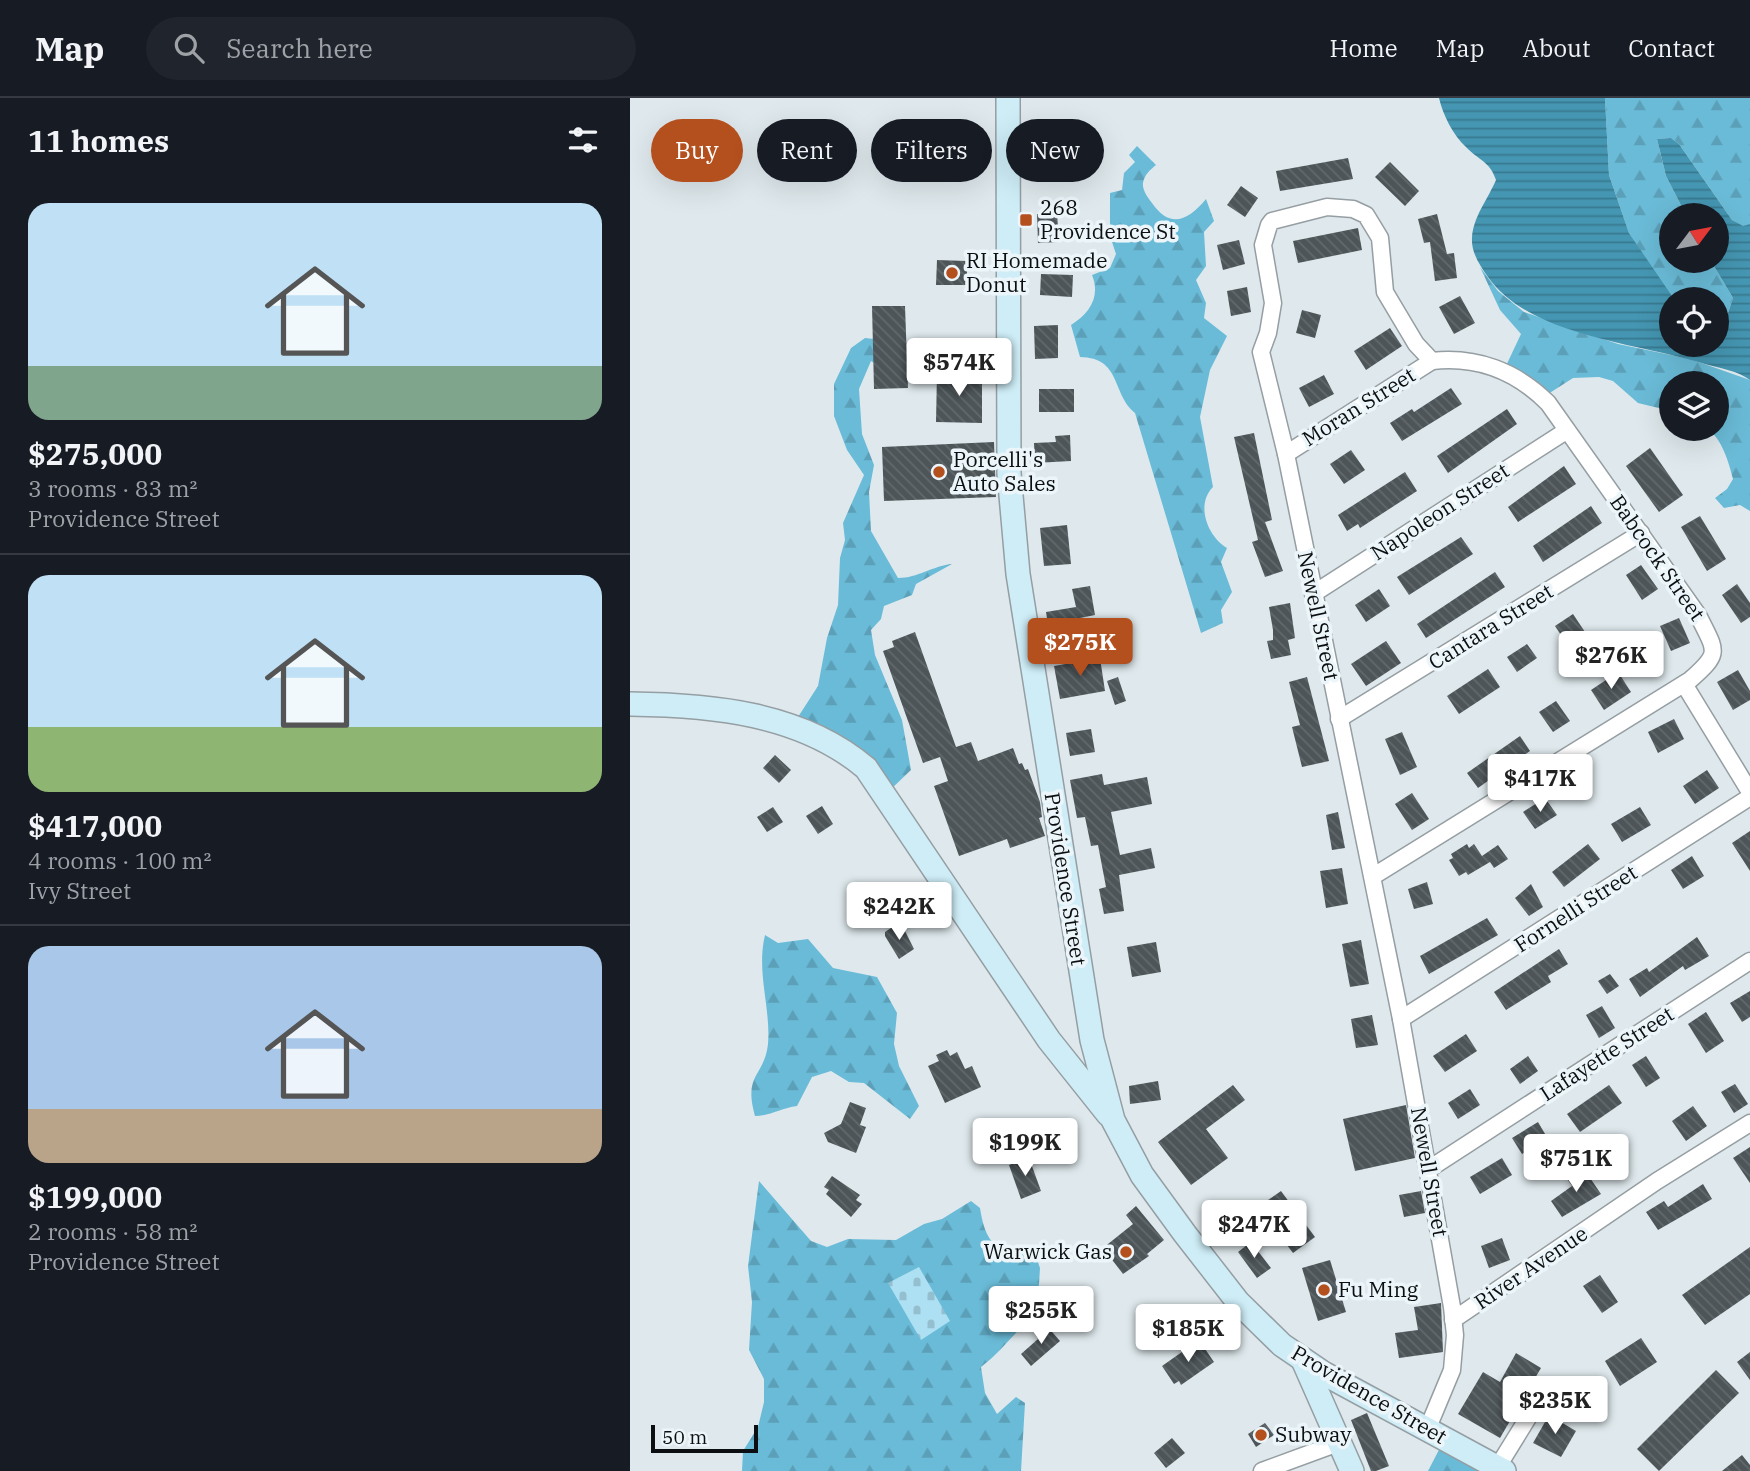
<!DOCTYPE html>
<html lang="en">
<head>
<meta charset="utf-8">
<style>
	body { margin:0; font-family:"IBM Plex Serif",serif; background:#20242c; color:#f1f3f6; height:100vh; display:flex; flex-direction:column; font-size:26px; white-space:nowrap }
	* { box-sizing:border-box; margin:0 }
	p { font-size:23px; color:#9ea1a6 }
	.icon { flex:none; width:38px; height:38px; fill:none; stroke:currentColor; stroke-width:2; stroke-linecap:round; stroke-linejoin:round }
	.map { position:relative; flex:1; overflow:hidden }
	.panel { display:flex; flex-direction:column; background:#171b24; width:630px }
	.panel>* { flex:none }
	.banner { position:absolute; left:21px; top:21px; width:665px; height:63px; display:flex; gap:14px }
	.needle { width:46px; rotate:58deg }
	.fabs { position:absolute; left:1029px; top:105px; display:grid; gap:14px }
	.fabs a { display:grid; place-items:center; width:70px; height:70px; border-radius:50%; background:#171b24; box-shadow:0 7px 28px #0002; font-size:35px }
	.scale { position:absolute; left:21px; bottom:18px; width:107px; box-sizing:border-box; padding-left:7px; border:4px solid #0c0f11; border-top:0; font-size:19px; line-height:24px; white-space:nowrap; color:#0c0f11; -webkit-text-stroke:5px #ecf6fa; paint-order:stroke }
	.price { position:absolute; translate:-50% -60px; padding:0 16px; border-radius:7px; background:#fff; color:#222; font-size:23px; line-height:46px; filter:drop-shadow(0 2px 4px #0008) }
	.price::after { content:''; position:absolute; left:50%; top:42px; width:21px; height:16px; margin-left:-10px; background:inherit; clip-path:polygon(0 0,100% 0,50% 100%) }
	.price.on { background:#b44f1e; color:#fff }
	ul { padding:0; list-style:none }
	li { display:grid; align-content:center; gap:14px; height:371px; padding:0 28px }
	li+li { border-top:2px solid #363941 }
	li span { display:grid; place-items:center; height:217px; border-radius:21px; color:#555 }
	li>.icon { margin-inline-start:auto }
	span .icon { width:126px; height:126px; fill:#fffc; stroke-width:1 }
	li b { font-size:30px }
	h2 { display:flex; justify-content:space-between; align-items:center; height:84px; padding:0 28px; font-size:30px }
	.pill { padding:0 24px; border-radius:32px; background:#171b24; box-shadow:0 7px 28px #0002; font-size:24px; line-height:63px }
	.pill.on { background:#b44f1e; color:#fff }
	header { display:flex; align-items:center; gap:42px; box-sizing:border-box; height:98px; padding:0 35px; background:#171b24; border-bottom:2px solid #363941 }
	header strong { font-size:33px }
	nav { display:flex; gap:38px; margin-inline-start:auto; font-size:24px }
	.search { width:490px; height:63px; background:#20242c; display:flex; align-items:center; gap:18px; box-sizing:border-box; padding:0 24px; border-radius:38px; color:#9ea1a6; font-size:26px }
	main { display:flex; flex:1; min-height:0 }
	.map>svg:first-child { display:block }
</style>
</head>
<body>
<header>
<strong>Map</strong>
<div class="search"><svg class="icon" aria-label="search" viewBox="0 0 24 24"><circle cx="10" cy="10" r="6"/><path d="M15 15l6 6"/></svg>Search here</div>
<nav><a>Home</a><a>Map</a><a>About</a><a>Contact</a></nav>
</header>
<main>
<section class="panel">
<h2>11 homes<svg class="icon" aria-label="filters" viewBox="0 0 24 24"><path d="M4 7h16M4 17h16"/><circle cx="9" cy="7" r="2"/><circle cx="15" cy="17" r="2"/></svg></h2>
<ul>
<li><span style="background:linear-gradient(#bfe0f5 75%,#7fa58c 0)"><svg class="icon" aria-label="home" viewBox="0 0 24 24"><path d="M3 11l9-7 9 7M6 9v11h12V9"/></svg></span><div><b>$275,000</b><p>3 rooms · 83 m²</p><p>Providence Street</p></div></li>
<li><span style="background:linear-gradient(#bfe0f5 70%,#8fb573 0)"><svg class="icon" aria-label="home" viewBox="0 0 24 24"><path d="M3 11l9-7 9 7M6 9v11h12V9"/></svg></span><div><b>$417,000</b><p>4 rooms · 100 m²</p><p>Ivy Street</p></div></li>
<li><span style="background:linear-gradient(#a9c7e8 75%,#b9a48a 0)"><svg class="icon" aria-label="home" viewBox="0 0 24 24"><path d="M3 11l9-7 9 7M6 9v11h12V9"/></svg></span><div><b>$199,000</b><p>2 rooms · 58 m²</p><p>Providence Street</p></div></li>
</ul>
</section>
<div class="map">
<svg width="1120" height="1373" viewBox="0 0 1120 1373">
	<defs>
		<pattern id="forest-firs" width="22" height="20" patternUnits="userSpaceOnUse" patternTransform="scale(1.75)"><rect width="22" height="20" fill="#6abbd7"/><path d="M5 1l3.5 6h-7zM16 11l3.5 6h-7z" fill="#5ba0b8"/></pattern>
		<pattern id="cemetery-stones" width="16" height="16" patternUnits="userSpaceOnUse" patternTransform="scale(1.75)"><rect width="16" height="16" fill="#aee0f3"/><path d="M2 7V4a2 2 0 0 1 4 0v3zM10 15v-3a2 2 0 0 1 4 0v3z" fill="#94bfcf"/></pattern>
		<pattern id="water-rules" width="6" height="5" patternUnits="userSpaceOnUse" patternTransform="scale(1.75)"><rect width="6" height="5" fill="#4596b2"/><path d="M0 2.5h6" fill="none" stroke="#38798f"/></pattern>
		<pattern id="building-back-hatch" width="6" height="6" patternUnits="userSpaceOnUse" patternTransform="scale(1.75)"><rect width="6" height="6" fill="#4d5559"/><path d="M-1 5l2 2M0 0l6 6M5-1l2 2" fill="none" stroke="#62696c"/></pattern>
	</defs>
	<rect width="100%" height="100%" fill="#dfe9ed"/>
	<g fill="url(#forest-firs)">
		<polygon points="975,0 1120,0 1120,126 1113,129 1102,122 1049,46 1041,40 1027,41 1036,78 1056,117 1041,117 1041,163 1081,163 1103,200 1098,215 1087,223 1087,201 1044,201 1040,198 999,135 979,77"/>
		<path d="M507 48 526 67C521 71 514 77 513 85 512 92 518 100 522 105 540 131 558 123 576 101L584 123 574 134 576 168 566 182 576 205 574 220 597 238 580 272 570 319 583 389C565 407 578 439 597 450L591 464 602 494 591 512 593 525 571 535 505 315C481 295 492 260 450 259L441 227C459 216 471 199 462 177L480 170 486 156 480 138V95L492 92 494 75 505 64 499 57Z"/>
		<path d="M850 169 868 193 894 214 988 246 1060 261 1120 282V413L1110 407 1094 410 1085 400 1097 391 1103 381C1099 365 1092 340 1077 331H1087V285H1041V313L1008 305 983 283 969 279 943 280 915 298 874 272 891 236 870 212Z"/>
		<path d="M235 240 244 241 251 270 241 263 229 291 232 336 244 367 239 394 241 433 268 480C288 480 302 468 322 466L286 486 282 497 254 508 251 521 241 532 245 557 272 622 281 672 258 694 168 619 188 588 197 540 208 507 210 460 215 442 213 425 234 377 217 352 204 318V286L221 250Z"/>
		<path d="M135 837 148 845 178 841 203 870 247 879 267 915 264 946 269 968 289 1008 280 1021 234 985 219 984 201 973 182 979 167 1008C151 1010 140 1018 125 1018 113 975 134 980 138 946 141 910 126 874 135 837Z"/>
		<path d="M129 1083 181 1143 197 1149 218 1141 266 1142 294 1126 312 1121 341 1103 350 1110C355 1143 367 1162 402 1147L410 1170 408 1202 411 1213C387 1229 374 1252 351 1269L355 1295 367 1316 386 1299 395 1305 391 1373H112L113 1353 128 1329 134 1304V1281L119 1252 122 1204 118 1168Z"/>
		<polygon points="813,1344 870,1373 798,1373"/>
	</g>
	<polygon fill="url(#cemetery-stones)" points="289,1169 320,1223 291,1242 258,1185"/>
	<path fill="url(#water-rules)" d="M809 0H975L979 77 999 135 1044 201H1041V247H1087V223L1098 215 1103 200 1081 163H1087V117H1056L1036 78 1027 41 1041 40 1049 46 1102 122 1113 128 1120 126V282C1108 273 1090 270 1075 266 1009 245 900 239 858 179 850 168 841 154 842 140 843 119 858 101 866 82 860 63 848 62 836 49 823 37 813 17 809 0Z"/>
	<g fill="url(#building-back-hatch)">
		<polygon points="718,60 723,81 650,93 646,73"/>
		<polygon points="760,64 789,93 775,108 745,79"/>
		<polygon points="611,88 628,100 615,119 597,107"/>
		<polygon points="427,115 429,144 408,145 407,116"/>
		<polygon points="807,116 817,156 824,155 827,180 805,183 800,144 794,145 788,121"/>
		<polygon points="728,130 732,152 668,165 663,143"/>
		<polygon points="609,142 615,166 593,172 587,147"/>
		<polygon points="307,162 337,163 337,187 306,187"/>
		<polygon points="411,176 443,177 442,199 410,197"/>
		<polygon points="617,189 621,214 601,218 597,193"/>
		<polygon points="830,198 845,225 824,236 809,209"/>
		<polygon points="242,208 275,208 278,290 244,291"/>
		<polygon points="672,212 691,217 685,240 666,235"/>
		<polygon points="428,227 428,260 405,261 404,228"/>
		<polygon points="760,230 772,248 736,272 724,253"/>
		<polygon points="307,275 352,275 352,325 306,324"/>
		<polygon points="694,277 704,296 679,309 669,290"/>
		<polygon points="821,290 832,306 772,343 760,325 782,311 784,314"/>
		<rect x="409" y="291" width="35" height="23"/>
		<polygon points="877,311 887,326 818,375 807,358"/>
		<polygon points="624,335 642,422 635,424 653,473 635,479 622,444 628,442 604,339"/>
		<polygon points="440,337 441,363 405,365 404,345 426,344 425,338"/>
		<polygon points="364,344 366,399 254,403 252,349"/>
		<polygon points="1020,350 1053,397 1029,414 996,368"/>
		<polygon points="721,352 735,372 714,386 700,366"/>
		<polygon points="934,368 946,386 888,424 878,409"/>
		<polygon points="775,374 787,393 730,430 728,426 717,433 708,417"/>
		<polygon points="961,408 972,425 913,464 903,448"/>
		<polygon points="1070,418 1096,461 1077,473 1051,429"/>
		<polygon points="437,427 441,466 414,468 410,430"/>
		<polygon points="831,439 843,456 779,497 767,479"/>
		<polygon points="1011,467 1028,491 1012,502 996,477"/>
		<polygon points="865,474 875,489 796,540 787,526"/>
		<polygon points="1107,486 1120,505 1120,519 1111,525 1092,497"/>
		<polygon points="460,488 465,517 440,522 442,536 420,539 416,514 446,509 442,491"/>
		<polygon points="749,491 760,508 736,524 725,507"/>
		<polygon points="660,505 665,540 658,542 661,557 641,561 637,543 643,542 643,532 639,509"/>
		<polygon points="943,516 955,534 937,546 925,528"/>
		<polygon points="1049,520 1060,545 1041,553 1030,528"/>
		<polygon points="285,534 326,649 341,644 348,663 383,650 389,666 392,665 395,672 398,671 410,704 412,719 409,720 415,738 380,750 377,741 329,758 304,688 318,683 310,659 293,665 253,553 264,549 262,543"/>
		<polygon points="756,543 771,565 736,588 721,566"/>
		<polygon points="897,546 907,560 887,574 877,559"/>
		<polygon points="470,560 475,593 430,601 424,568"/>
		<polygon points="858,571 870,589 829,616 817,598"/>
		<polygon points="1108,572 1120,593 1120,602 1103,612 1087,584"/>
		<polygon points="988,574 1001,594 974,612 961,592"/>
		<polygon points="488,579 496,603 485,607 477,583"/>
		<polygon points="677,579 699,663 672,669 662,629 670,627 659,584"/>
		<polygon points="926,603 940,623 923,634 909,614"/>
		<polygon points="1044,621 1054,641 1028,655 1018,634"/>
		<polygon points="461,631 465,654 440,658 436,635"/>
		<polygon points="772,634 787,669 770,677 755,641"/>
		<polygon points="890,638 900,653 848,690 837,675"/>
		<polygon points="145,657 161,672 149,685 133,670"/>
		<polygon points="1077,672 1089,690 1065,706 1053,688"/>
		<polygon points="472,676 474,687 517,679 522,706 481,714 490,757 521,750 525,770 489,777 494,813 474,816 469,791 476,789 468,747 461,748 455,719 447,720 440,682"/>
		<polygon points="782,695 799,721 782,732 765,706"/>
		<polygon points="915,700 927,717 905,731 893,714"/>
		<polygon points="192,708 203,726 188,736 176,718"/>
		<polygon points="143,709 153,724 137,734 127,719"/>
		<polygon points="1010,709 1021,727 992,744 981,726"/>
		<polygon points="708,714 715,750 702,752 696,717"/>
		<polygon points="1120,733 1120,773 1102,745"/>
		<polygon points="837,746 839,750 844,746 852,758 868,747 878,761 864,770 860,764 838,777 836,774 829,778 819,762 823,760 821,756"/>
		<polygon points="958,746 970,761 934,789 922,774"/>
		<polygon points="1062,758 1074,778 1053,791 1041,772"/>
		<polygon points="712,770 718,806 696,810 690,773"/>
		<polygon points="797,784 803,806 784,811 778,791"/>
		<polygon points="901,786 913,809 899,818 885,800"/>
		<polygon points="857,820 868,837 799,876 790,858"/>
		<polygon points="264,828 267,833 275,833 284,851 269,861 255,838 255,834"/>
		<polygon points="1067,839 1079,858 1055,872 1053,868 1010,899 999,881 1017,870 1019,874"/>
		<polygon points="731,842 739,886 720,889 712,846"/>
		<polygon points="526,844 531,874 502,879 497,849"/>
		<polygon points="929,851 938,866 918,878 921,884 876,912 864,894"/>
		<polygon points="980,876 989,888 977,896 968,883"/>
		<polygon points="1120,893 1120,919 1112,924 1100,905"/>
		<polygon points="972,908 985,930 969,940 956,917"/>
		<polygon points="1076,914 1094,943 1076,955 1058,926"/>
		<polygon points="742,917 748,947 726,950 721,921"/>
		<polygon points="836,936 847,953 815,974 803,958"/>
		<polygon points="317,952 320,958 327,954 335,971 342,968 351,989 315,1005 298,968 309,963 306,957"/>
		<polygon points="898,958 908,973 890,986 880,971"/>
		<polygon points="1016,958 1030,980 1016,989 1002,967"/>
		<polygon points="528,983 531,1002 500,1006 499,988"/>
		<polygon points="1105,986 1118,1006 1104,1015 1091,994"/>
		<polygon points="603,987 615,1002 576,1031 598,1060 561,1087 528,1044"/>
		<polygon points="979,987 992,1005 950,1034 937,1016"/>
		<polygon points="840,991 850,1007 828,1021 818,1005"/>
		<polygon points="220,1004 236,1010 230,1027 236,1029 226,1055 198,1044 194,1035 211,1026"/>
		<polygon points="776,1007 785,1060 725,1073 713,1021"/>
		<polygon points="1063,1008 1077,1028 1056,1043 1042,1023"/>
		<polygon points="908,1024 918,1041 892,1056 882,1040"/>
		<polygon points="1120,1049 1120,1085 1103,1060"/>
		<polygon points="399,1060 411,1093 391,1101 379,1067"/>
		<polygon points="872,1060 882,1077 850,1096 840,1079"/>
		<polygon points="954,1071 971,1096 932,1119 921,1103 942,1088 938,1082"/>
		<polygon points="202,1078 230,1097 226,1102 232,1106 221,1119 196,1096 199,1092 194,1089"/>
		<polygon points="1073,1086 1082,1101 1028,1132 1016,1114 1034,1103 1038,1109"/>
		<polygon points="651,1093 685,1139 663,1155 628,1109"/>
		<polygon points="791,1093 795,1115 774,1119 769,1097"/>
		<polygon points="506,1108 534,1142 517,1156 519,1158 493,1176 473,1150 503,1126 496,1117"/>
		<polygon points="872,1140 880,1162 859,1170 851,1148"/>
		<polygon points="621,1144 641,1170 627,1180 608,1154"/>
		<polygon points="1120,1149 1120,1196 1075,1227 1052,1197"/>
		<polygon points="700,1162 716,1214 688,1223 672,1170"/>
		<polygon points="970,1177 988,1204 972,1215 953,1188"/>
		<polygon points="811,1205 813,1254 769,1260 765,1235 788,1232 784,1209"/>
		<polygon points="416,1227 430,1243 401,1268 391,1256 408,1241 405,1236"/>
		<polygon points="1011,1240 1027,1264 990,1288 975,1263"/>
		<polygon points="569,1242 584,1264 551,1287 549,1283 544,1286 532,1268"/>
		<polygon points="1120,1254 1120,1282 1107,1264"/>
		<polygon points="886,1255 911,1270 870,1340 828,1316 853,1274 870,1284"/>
		<polygon points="1086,1272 1109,1295 1029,1373 1007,1351"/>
		<polygon points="737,1315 759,1368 746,1373 741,1373 721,1322"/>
		<polygon points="919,1317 946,1333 931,1359 903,1345"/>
		<polygon points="635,1325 644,1337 626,1349 618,1336"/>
		<polygon points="542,1340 555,1355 536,1370 524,1355"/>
		<polygon points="1112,1357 1120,1367 1120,1373 1092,1373"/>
	</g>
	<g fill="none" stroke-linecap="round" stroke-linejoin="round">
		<defs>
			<g id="street">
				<polyline points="656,356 802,263"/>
				<polyline points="683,496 936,333"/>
				<polyline points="1054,586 1120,694"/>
				<polyline points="709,621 1011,435"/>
				<path d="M742 779 1060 582C1092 554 1086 554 1068 517L918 305C886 273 846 258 802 263L786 246 755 194 750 140 736 117 723 111 697 109 642 123 639 127 633 147 643 205 638 235 631 254 656 356 771 921 822 1209 825 1237 822 1272 797 1332"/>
				<polyline points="771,921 1120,699"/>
				<polyline points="799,1071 1120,863"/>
				<polyline points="823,1222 1027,1083 1120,1025"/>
				<polyline points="867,1370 909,1302"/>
				<polyline points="632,1373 711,1344"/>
			</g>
			<g id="secondary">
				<polyline points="378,0 379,375 388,476 462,942 483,1022 512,1077 555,1136 608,1204 652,1247 693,1275 874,1373"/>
				<path d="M0 606C82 607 171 615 236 670L419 942 478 1016"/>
				<polyline points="673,1262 722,1373"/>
			</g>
		</defs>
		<use href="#street" stroke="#959ea2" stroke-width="19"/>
		<use href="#secondary" stroke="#959ea2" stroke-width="26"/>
		<use href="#street" stroke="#fff" stroke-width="16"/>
		<use href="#secondary" stroke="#ceedf7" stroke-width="23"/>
	</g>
	<g fill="#b44f1e" stroke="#ecf6fa" stroke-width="2.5">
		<rect x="389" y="115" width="14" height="14" rx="3.5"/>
		<circle cx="322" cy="175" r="7"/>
		<circle cx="309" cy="374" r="7"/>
		<circle cx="496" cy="1154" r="7"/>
		<circle cx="694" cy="1192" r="7"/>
		<circle cx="631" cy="1337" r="7"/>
	</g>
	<g text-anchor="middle" stroke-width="7" stroke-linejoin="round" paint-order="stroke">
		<g font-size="21" fill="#0c0f11" stroke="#ecf6fa" text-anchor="start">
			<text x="410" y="117">268<tspan x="410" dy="24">Providence St</tspan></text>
			<text x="336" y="170">RI Homemade<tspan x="336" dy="24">Donut</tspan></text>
			<text x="323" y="369">Porcelli's<tspan x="323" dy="24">Auto Sales</tspan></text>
			<text x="482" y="1161" text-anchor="end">Warwick Gas</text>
			<text x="708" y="1199">Fu Ming</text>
			<text x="645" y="1344">Subway</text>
		</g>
		<g font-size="21" fill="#0c0f11" stroke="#ecf6fa">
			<text transform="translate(729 309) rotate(-32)" y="7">Moran Street</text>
			<text transform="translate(810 414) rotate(-33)" y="7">Napoleon Street</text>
			<text transform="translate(1027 460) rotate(55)" y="7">Babcock Street</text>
			<text transform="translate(688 518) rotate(78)" y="7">Newell Street</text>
			<text transform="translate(861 529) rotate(-32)" y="7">Cantara Street</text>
			<text transform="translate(435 781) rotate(81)" y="7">Providence Street</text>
			<text transform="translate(946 811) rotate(-33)" y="7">Fornelli Street</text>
			<text transform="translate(977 956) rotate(-33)" y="7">Lafayette Street</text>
			<text transform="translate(799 1074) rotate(80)" y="7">Newell Street</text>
			<text transform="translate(901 1170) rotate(-34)" y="7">River Avenue</text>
			<text transform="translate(739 1297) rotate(30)" y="7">Providence Street</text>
		</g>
	</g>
</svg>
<div class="fabs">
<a><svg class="needle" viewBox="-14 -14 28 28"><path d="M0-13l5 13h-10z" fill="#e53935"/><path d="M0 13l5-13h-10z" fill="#9ea1a6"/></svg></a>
<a><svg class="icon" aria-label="locate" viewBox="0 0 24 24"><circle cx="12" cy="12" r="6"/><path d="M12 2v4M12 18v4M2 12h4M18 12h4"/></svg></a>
<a><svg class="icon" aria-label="layers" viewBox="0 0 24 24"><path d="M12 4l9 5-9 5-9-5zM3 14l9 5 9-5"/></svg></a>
</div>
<div class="scale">50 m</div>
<b class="price" style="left:329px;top:300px">$574K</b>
<b class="price on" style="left:450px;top:580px">$275K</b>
<b class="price" style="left:981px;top:593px">$276K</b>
<b class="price" style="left:910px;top:716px">$417K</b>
<b class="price" style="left:269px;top:844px">$242K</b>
<b class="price" style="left:395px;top:1080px">$199K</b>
<b class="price" style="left:946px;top:1096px">$751K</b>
<b class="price" style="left:624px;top:1162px">$247K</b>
<b class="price" style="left:411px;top:1248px">$255K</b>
<b class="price" style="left:558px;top:1266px">$185K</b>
<b class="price" style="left:925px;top:1338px">$235K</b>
<div class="banner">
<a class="pill on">Buy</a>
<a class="pill">Rent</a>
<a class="pill">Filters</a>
<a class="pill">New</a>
</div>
</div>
</main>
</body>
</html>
